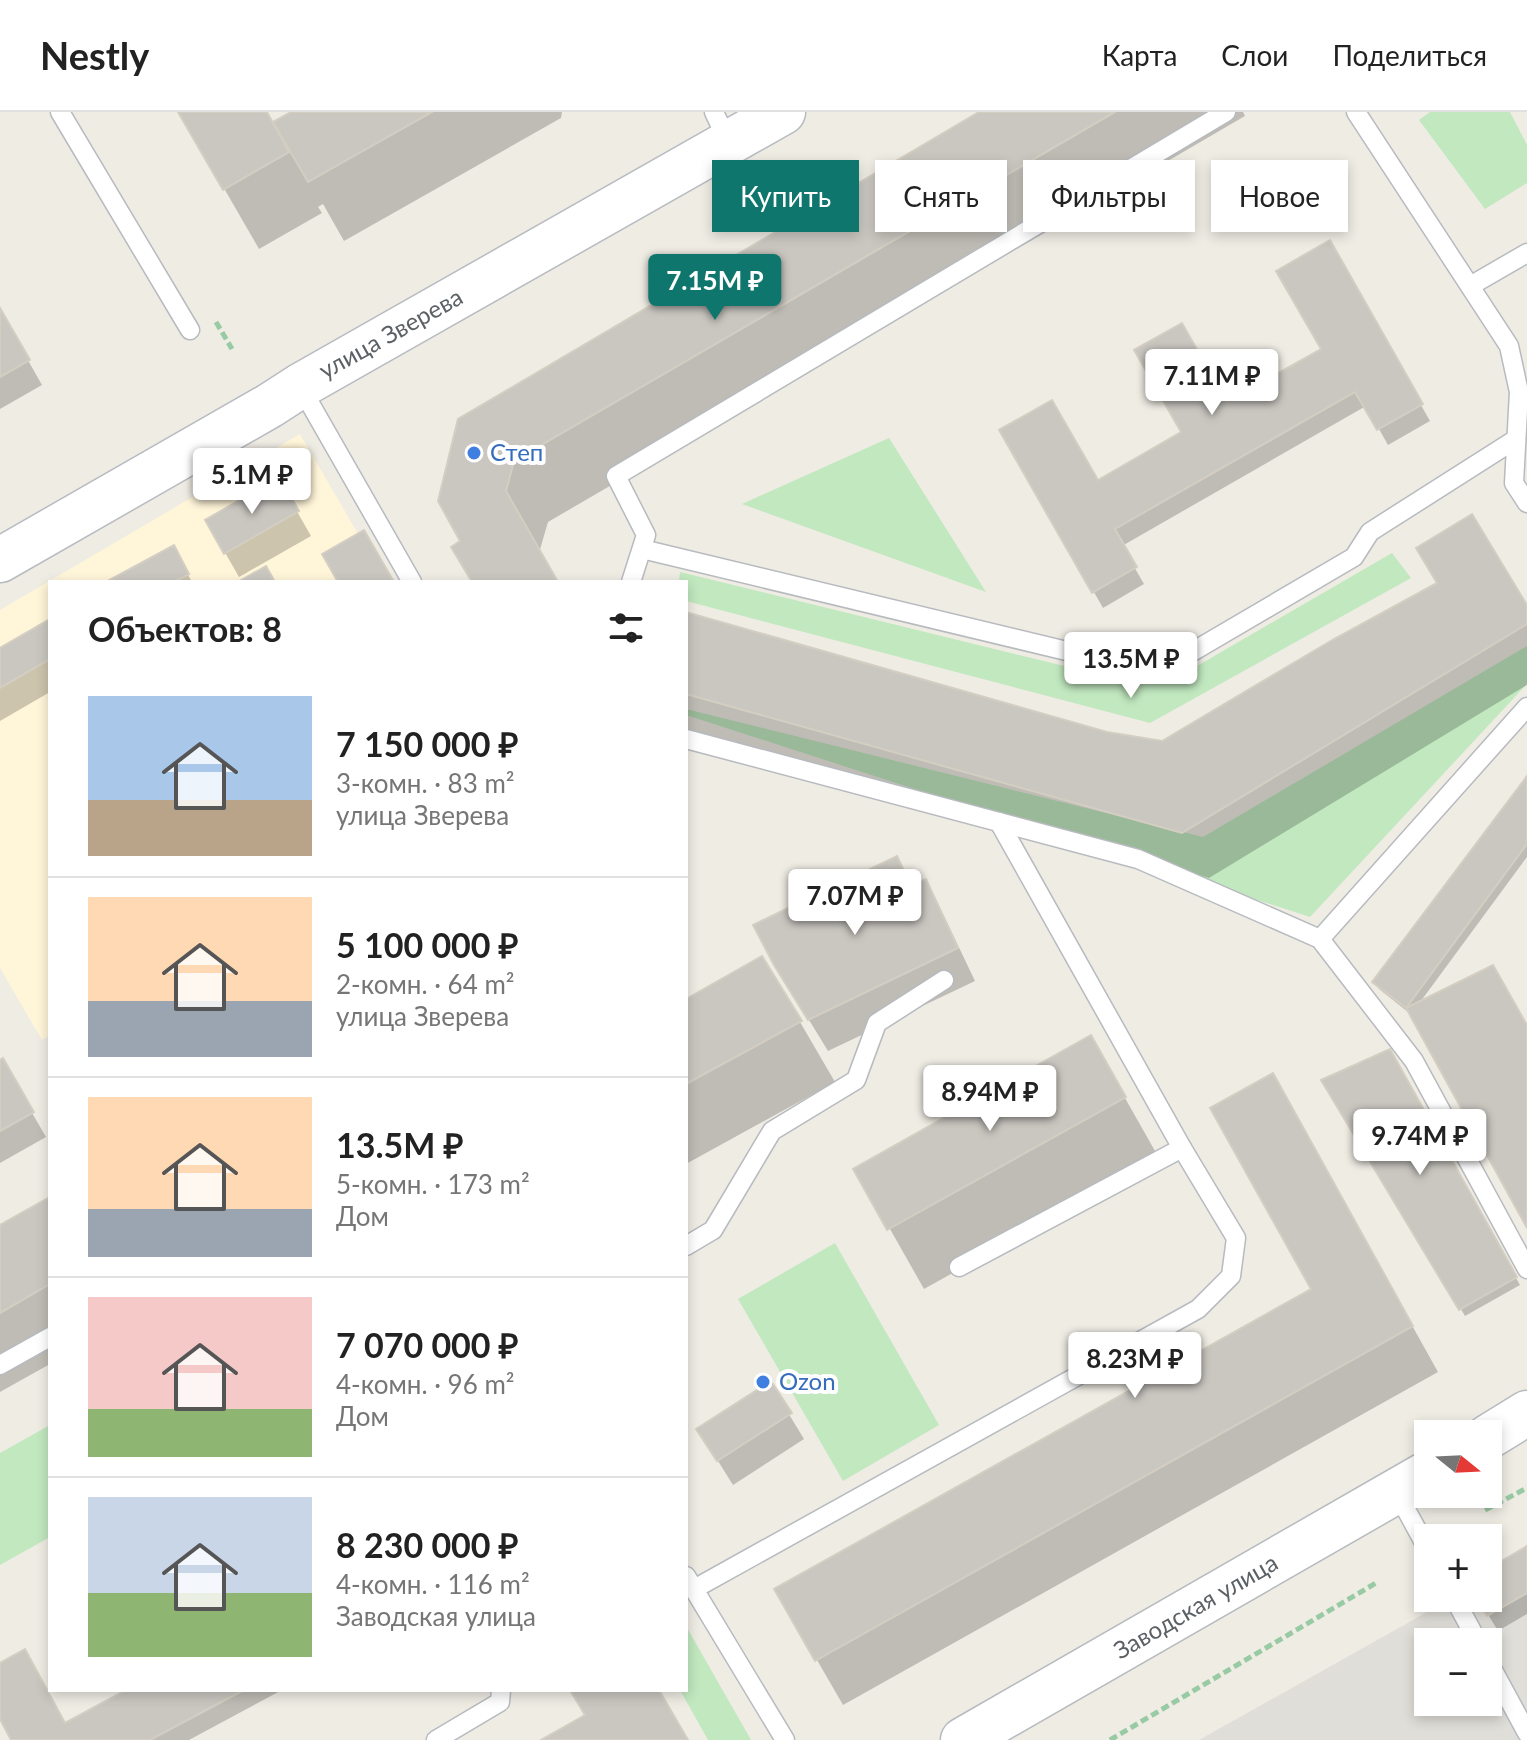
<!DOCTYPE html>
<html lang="ru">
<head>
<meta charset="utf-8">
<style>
	body { margin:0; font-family:Lato,sans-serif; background:#f6f6f6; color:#222; height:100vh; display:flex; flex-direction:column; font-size:30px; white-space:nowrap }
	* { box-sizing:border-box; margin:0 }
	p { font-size:26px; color:#767676 }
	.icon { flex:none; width:44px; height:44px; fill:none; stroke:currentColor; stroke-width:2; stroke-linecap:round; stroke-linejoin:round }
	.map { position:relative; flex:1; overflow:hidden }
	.side { position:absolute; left:48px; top:468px; width:640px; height:1112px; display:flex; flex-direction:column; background:#fff; border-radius:0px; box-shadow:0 4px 12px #0003 }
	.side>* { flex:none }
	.banner { position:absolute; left:712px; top:48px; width:694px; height:72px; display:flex; gap:16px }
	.needle { width:52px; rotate:108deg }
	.buttons { position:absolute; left:1414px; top:1308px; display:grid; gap:16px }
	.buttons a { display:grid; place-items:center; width:88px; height:88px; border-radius:0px; background:#fff; box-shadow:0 4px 12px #0003; font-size:40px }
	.price { position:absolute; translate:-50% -68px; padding:0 18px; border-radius:8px; background:#fff; color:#222; font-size:26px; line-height:52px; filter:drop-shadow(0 2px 4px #0008) }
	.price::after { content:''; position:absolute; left:50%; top:48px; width:24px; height:18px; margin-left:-12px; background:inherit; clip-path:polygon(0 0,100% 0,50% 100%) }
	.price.active { background:#0f766e; color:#fff }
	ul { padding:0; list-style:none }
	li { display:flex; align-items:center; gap:24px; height:200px; padding:0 40px }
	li+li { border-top:2px solid #e0e0e0 }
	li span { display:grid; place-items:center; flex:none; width:224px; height:160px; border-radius:0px; color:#555 }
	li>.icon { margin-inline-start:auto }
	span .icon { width:96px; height:96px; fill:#fffc; stroke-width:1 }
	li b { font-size:34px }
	h2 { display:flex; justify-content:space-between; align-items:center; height:96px; padding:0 40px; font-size:34px }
	.pill { padding:0 28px; border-radius:0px; background:#fff; box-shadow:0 4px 12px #0003; font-size:28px; line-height:72px }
	.pill.active { background:#0f766e; color:#fff }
	header { display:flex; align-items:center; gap:48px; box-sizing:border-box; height:112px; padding:0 40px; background:#fff; border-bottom:2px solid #e0e0e0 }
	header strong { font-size:38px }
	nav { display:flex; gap:44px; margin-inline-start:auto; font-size:28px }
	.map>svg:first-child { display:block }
</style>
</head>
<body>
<header>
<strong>Nestly</strong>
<nav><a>Карта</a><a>Слои</a><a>Поделиться</a></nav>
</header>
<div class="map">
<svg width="1527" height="1628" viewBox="0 0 1527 1628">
	<rect width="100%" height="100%" fill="#efece4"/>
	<polygon fill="#fff5d9" points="300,322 386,470 50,470 50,923 42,928 0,856 0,498"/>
	<path fill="#e0ded8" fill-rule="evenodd" d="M1527 1444V1628H1199L1452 1486H1488ZM1428 1530H1488V1590H1428Z"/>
	<g fill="#c1e8bf">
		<polygon points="1430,0 1510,0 1527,33 1527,71 1485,97 1419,8"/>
		<polygon points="889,326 986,480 742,392"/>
		<polygon points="1392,441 1411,466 1150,611 686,489 686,470 679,470 680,460 1138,572 1173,568"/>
		<polygon points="1527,534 1527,572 1310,805 686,603 686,597 1203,725"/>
		<polygon points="835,1131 939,1313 843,1369 738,1187"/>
		<polygon points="50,1313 50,1425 0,1453 0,1341"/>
		<polygon points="686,1514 751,1628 708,1628 680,1578 686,1578"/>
	</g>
	<g fill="#0003">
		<polygon points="180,0 265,0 272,12 294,0 562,0 561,6 344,129 323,92 318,95 322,101 259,137"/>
		<polygon points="983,0 1243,0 1245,4 548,410 539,441 556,470 473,470 463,429 441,388"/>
		<polygon points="1329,131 1430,309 1388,333 1366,294 1122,434 1144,472 1103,496 1002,319 1097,371 1323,238"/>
		<polygon points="0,199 42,273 0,297"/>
		<polygon points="279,368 311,424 239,465 207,409"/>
		<polygon points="173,436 192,470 110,470"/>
		<polygon points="1527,497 1527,573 1209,766 686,619 686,503 1107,622 1162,631"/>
		<polygon points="50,509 50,580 0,609 0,539"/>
		<polygon points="1527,667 1527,745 1418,893 1527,917 1527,1112 1413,904 1379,877 1375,870"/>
		<polygon points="896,746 913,776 925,770 943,802 975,869 828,939 795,885"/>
		<polygon points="686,890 800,910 835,970 686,1052"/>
		<polygon points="1091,926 1159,1046 924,1177 856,1057"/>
		<polygon points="1389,940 1520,1173 1465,1204 1324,969"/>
		<polygon points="2,949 46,1025 0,1051 0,950"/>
		<polygon points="1298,1009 1438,1260 843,1593 817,1548 1314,1178"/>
		<polygon points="50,1087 50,1252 0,1280 0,1115"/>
		<polygon points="770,1271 804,1327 733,1373 713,1341"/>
		<polygon points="1527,1436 1527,1502 1498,1519 1478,1486 1488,1486 1488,1460"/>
		<polygon points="0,1553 64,1613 130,1578 282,1578 189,1628 13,1628 0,1603"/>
	</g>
	<g fill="#cac7c1" stroke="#d4cec2" stroke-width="2">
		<polygon points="178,0 267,0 289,40 223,78"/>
		<polygon points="291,0 432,0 308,70 273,10"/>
		<polygon points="979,0 1115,0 514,349 506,379 558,470 472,470 451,435 460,429 438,389 458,307"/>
		<polygon points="1330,128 1423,292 1377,318 1355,280 1115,417 1137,455 1092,481 999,318 1052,288 1098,368 1181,320 1134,238 1182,211 1227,290 1321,237 1276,159"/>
		<polygon points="0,196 30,248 0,265"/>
		<polygon points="280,365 299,399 224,442 205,408"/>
		<polygon points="1472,402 1527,493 1527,512 1182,721 686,582 686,500 1107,620 1162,629 1334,527 1437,471 1416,436"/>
		<polygon points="364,418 394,470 338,470 322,442"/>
		<polygon points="174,433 189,462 174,470 106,470"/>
		<polygon points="266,454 275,470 238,470"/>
		<polygon points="50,507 50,547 0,576 0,536"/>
		<polygon points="1527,664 1527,732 1406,896 1372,870"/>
		<polygon points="897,744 911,774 926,767 958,836 808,908 774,853 753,813"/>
		<polygon points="762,844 802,909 686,972 686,887"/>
		<polygon points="1493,853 1527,913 1527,1116 1406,896"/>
		<polygon points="1091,923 1126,985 887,1118 853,1057"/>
		<polygon points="1390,937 1517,1165 1459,1198 1321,968"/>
		<polygon points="3,946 34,1000 0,1019 0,948"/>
		<polygon points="1273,961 1413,1214 815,1549 774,1477 1311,1177 1210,996"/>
		<polygon points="50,1085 50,1172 0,1201 0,1113"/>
		<polygon points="771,1269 792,1301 717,1349 696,1317"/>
		<polygon points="1527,1434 1527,1481 1487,1504 1476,1486 1488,1486 1488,1457"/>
		<polygon points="25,1537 65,1611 126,1578 244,1578 150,1628 11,1628 0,1607 0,1551"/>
		<polygon points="570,1578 659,1578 688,1628 541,1628 585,1603"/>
	</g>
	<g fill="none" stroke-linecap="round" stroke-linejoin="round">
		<defs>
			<g id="service">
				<polyline points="60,0 190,218"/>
				<polyline points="714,0 729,32"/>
				<polyline points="1356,0 1509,234 1519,280 1514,371 1527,391"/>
				<polyline points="1470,174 1527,141"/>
				<polyline points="300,274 412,470"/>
				<polyline points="642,437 1129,554 1175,550 1354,445 1370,420 1516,327"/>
				<polyline points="631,470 646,423 616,364 1226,0"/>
				<polyline points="686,627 1138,747 1320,827 1414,949 1527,1157"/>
				<polyline points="1320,827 1527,595"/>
				<polyline points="686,1134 713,1118 772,1019 856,968 877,911 944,868"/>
				<polyline points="959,1155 1182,1036 999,710"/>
				<polyline points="0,1253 50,1225"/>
				<polyline points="1396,1379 1428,1438"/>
				<polyline points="686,1464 785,1628"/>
				<polyline points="694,1477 1198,1197 1231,1164 1236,1126 1182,1036"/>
				<polyline points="1454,1486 1478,1530"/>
				<polyline points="1488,1549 1527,1621"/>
				<polyline points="436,1628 500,1590 501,1578"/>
			</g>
			<g id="tertiary">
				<polyline points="1488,1325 1527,1301"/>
				<polyline points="963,1628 1428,1361"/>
			</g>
			<polyline id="secondary" points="0,448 269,294 300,274 783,0"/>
		</defs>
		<use href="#service" stroke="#b7babf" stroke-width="21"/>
		<use href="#tertiary" stroke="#b7babf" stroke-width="47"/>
		<use href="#secondary" stroke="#b8bbc1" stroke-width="47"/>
		<g stroke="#98caa4" stroke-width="5" stroke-dasharray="8 4" stroke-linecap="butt">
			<polyline points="216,210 232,237"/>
			<polyline points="1485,1398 1527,1376"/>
			<polyline points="1110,1628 1376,1471"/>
		</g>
		<use href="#service" stroke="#fff" stroke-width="18"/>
		<use href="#tertiary" stroke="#fff" stroke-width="44"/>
		<use href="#secondary" stroke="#fff" stroke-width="44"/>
	</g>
	<g fill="#3f7fe0" stroke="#fff" stroke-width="3">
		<circle cx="474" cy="341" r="8"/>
		<circle cx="763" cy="1270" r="8"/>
	</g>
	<g text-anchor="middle" stroke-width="8" stroke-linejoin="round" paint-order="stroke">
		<g font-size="24" fill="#5c6165" stroke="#fff">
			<text transform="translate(391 222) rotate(-29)" y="8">улица Зверева</text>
			<text transform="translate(1196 1495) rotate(-30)" y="8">Заводская улица</text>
		</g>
		<g font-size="24" fill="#366cbe" stroke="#fff" text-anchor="start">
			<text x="490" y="349">Степ</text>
			<text x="779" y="1278">Ozon</text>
		</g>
	</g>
</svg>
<div class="buttons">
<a><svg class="needle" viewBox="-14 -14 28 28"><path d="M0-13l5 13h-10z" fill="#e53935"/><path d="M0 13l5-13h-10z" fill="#767676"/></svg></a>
<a>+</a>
<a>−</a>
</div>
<b class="price active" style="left:715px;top:210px">7.15M ₽</b>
<b class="price" style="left:1212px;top:305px">7.11M ₽</b>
<b class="price" style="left:252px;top:404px">5.1M ₽</b>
<b class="price" style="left:1131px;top:588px">13.5M ₽</b>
<b class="price" style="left:855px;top:825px">7.07M ₽</b>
<b class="price" style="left:990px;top:1021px">8.94M ₽</b>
<b class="price" style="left:1420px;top:1065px">9.74M ₽</b>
<b class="price" style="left:1135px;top:1288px">8.23M ₽</b>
<div class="banner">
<a class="pill active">Купить</a>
<a class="pill">Снять</a>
<a class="pill">Фильтры</a>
<a class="pill">Новое</a>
</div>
<section class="side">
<h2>Объектов: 8<svg class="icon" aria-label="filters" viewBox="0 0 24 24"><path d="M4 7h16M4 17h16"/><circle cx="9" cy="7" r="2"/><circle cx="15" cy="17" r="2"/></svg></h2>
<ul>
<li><span style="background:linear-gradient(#a9c7e8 65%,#b9a48a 0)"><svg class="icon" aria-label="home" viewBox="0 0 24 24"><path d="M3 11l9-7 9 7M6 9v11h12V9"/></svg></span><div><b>7 150 000 ₽</b><p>3-комн. · 83 m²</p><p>улица Зверева</p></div></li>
<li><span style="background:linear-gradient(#ffd9b3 65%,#9aa5b1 0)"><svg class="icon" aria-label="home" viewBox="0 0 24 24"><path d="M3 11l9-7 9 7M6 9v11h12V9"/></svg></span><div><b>5 100 000 ₽</b><p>2-комн. · 64 m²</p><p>улица Зверева</p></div></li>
<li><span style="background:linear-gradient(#ffd9b3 70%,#9aa5b1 0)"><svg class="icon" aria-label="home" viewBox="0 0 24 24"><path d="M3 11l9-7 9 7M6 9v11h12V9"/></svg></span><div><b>13.5M ₽</b><p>5-комн. · 173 m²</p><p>Дом</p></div></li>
<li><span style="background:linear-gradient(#f6c9c9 70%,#8fb573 0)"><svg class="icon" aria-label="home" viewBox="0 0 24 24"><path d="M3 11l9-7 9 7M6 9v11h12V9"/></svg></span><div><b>7 070 000 ₽</b><p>4-комн. · 96 m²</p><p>Дом</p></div></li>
<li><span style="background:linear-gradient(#c9d6e8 60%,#8fb573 0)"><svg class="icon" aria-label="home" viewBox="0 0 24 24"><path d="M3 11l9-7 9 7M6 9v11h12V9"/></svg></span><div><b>8 230 000 ₽</b><p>4-комн. · 116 m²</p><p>Заводская улица</p></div></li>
</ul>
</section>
</div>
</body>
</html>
